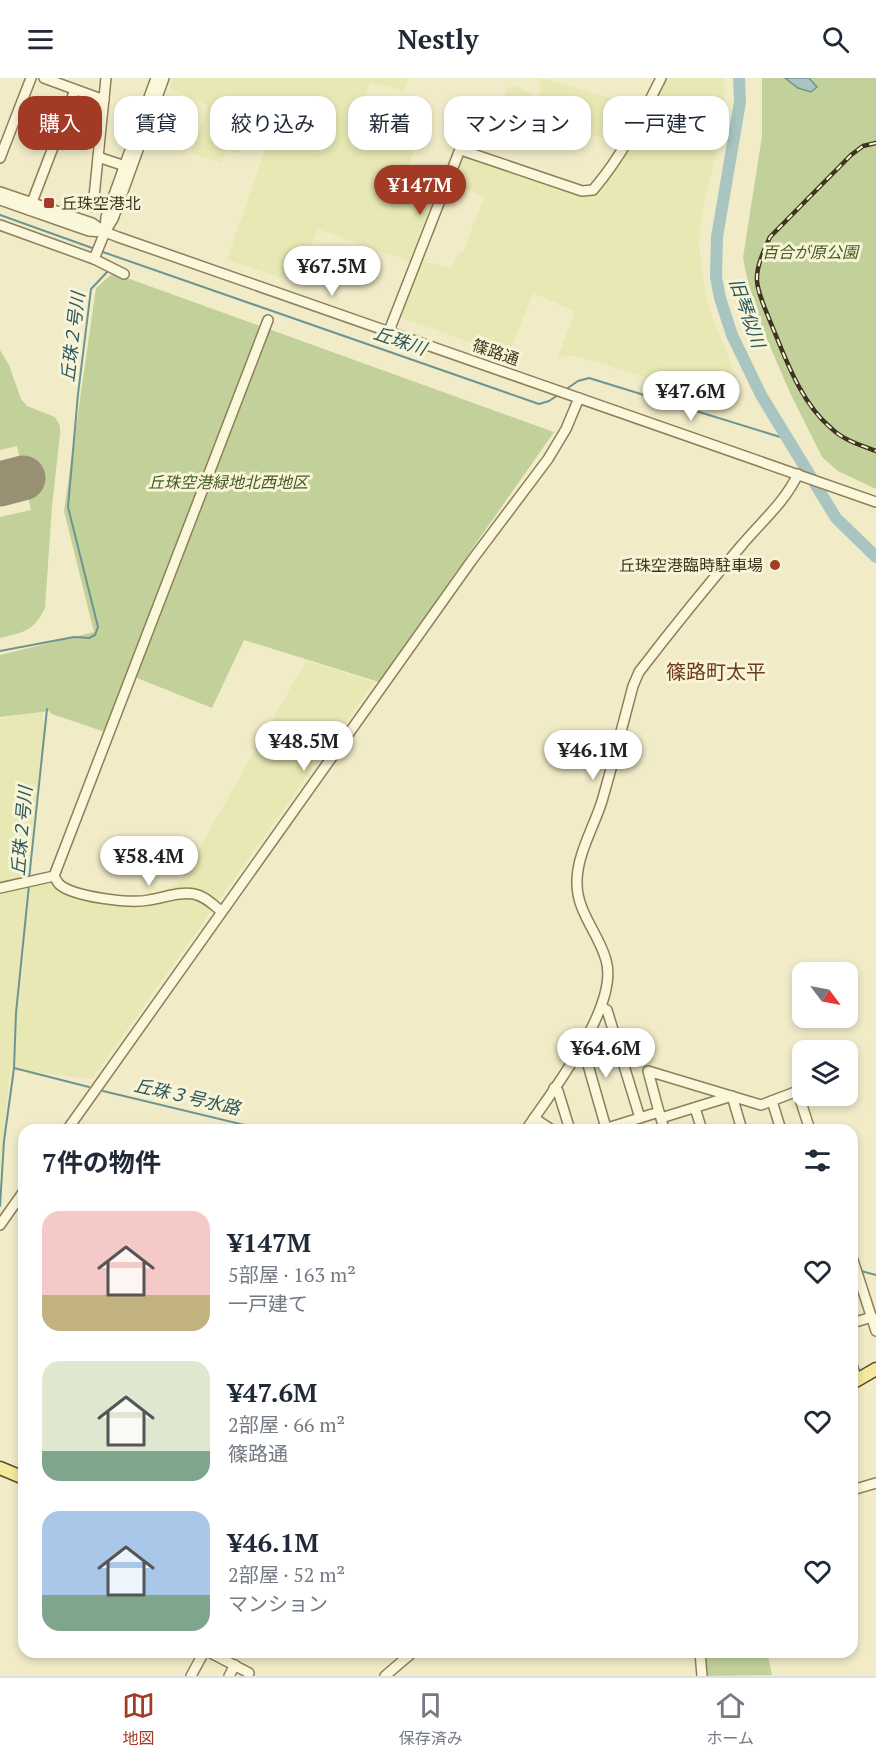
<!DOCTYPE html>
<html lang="ja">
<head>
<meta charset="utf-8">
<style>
	body { margin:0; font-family:"PT Serif","Noto Sans JP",serif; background:#f6f6f7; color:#1f2937; height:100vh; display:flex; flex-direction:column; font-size:22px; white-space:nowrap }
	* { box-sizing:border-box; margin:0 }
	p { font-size:20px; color:#747a83 }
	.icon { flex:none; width:33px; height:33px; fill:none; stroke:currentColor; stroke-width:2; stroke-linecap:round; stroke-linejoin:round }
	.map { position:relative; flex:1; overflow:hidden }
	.side { position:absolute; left:18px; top:1046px; width:840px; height:534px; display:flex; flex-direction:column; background:#fff; border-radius:18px; box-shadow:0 3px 9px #0003 }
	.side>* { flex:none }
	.banner { position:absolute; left:18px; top:18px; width:840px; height:54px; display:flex; gap:12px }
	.needle { width:39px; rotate:122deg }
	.buttons { position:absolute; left:792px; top:884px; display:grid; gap:12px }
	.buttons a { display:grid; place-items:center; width:66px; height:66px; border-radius:12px; background:#fff; box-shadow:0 3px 9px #0003; font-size:30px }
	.price { position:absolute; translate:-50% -51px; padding:0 14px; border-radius:21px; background:#fff; color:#222; font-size:20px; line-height:39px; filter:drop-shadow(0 2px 3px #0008) }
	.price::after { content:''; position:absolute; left:50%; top:36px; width:18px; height:14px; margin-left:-9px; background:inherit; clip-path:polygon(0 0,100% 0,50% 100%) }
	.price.active { background:#a23a26; color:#fff }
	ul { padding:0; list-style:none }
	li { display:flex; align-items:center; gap:18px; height:150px; padding:0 24px }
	li span { display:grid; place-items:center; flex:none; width:168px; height:120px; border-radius:18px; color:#555 }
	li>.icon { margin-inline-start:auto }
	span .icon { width:72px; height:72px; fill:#fffc; stroke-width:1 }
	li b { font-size:26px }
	h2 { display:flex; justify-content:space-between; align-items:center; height:72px; padding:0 24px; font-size:26px }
	.pill { padding:0 21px; border-radius:18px; background:#fff; box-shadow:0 3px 9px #0003; font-size:21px; line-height:54px }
	.pill.active { background:#a23a26; color:#fff }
	header { display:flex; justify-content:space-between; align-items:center; height:78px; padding:0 24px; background:#fff; font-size:27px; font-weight:600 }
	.menu { display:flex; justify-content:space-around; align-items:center; height:84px; border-top:2px solid #e0e1e3; background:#fff; font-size:16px; color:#747a83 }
	.menu a { display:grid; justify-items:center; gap:3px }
	.menu .active { color:#a23a26 }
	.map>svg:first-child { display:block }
</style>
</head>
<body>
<header><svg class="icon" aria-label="menu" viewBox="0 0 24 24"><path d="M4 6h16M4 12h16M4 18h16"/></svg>Nestly<svg class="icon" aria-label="search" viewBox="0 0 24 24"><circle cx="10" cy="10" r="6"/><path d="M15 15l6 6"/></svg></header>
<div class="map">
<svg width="876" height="1598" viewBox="0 0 876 1598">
	<rect width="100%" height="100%" fill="#f1ecc7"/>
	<g fill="#e7e8b3">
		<polygon points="173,0 409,0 404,13 370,4 361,34 420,56 408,89 441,102 409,183 318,151 309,172 302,175 295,195 288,193 285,201 227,182 266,69 246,61 238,76 227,71 221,85 191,75 208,27 169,10"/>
		<polygon points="540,0 639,28 632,50 621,67 547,41 541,50 521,43 502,32 506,11 516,8 534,18 541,15"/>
		<polygon points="666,0 723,0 725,10 718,67 704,125 699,161 701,186 708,228 739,306 726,325 577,278 558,279 575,233 533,215 508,277 398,239 420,183 452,190 459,174 463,175 484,119 452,104 463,76 583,117 597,115 630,69"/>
		<polygon points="306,583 374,604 92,1001 10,991 0,1099 0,641 43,631 43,643 48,642 25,799 109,817 152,817 179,806"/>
	</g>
	<g fill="#c1d199">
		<polygon points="762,0 876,0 876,411 838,393 822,379 791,317 753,229 743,180 762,58"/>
		<polygon points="113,195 554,354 379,604 244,562 212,630 127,596 105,654 52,636 49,633 0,639 0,577 94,554 64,433 96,210"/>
		<path d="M0 272 9 287 21 321 27 328 55 339 60 348V356L52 428 45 530C33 554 24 554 0 560V439L31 432 17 368 0 372Z"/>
		<polygon points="704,1574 767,1574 772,1597 706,1598"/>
	</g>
	<polygon fill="#a8c5c1" stroke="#6e9491" stroke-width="1.5" points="785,0 809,0 817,9 811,14 798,10"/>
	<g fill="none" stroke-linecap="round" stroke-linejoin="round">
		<g stroke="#6e9491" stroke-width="2">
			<polyline points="0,137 95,171"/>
			<polyline points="100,173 539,326 549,323 558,317"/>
			<polyline points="565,312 578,303 589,300 790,362"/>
			<polyline points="0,573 74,559 89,560 95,557 98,549 68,429 78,316 91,211 110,191"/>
			<polyline points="29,801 47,631"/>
			<polyline points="14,990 89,1009"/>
			<polyline points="103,1013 265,1052"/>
			<polyline points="0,1128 4,1063 14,990 16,935 29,807"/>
			<polyline points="861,1193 876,1197"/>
		</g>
		<polyline stroke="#a8c5c1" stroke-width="12" points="739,0 740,24 717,159 716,199 720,220 732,257 761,317 836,440 876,479"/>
		<polyline stroke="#989073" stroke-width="45" points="0,406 23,400"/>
		<defs>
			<g id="minor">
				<polyline points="44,0 104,22"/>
				<path d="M461 72 582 113 593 112C622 78 641 40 661 0"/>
				<polyline points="98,79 128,89"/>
				<polyline points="0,80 31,0"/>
				<polyline points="0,114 92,145 105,154 118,159 876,424"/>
				<polyline points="0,122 89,153 103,154"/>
				<polyline points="93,129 106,0"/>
				<polyline points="29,132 75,12"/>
				<polyline points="0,147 94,181 105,154 113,141 164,0"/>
				<polyline points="105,152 106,139 156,0"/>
				<polyline points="94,181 124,196"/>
				<polyline points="389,253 475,33"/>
				<path d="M54 798C56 801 57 804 59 806 73 819 131 826 149 822 164 820 179 813 194 816 205 818 212 826 221 833"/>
				<polyline points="0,810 54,798 268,242"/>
				<polyline points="602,930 607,932 640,1040"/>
				<polyline points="580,970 584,973 606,1050"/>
				<polyline points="554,1010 558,1013 570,1052"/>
				<polyline points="772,1023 781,1052"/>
				<polyline points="695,1030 702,1052"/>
				<polyline points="660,1036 664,1052"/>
				<polyline points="534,1040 552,1052"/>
				<polyline points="661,1040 732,1018 742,1052"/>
				<polyline points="67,1052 472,482 548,381 566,351 579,320"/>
				<path d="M526 1052C552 1013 620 928 606 882 599 856 577 834 577 806 576 778 594 749 602 723 613 685 623 646 633 608L639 594C672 551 706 509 741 468 761 444 785 424 798 396"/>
				<polyline points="601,1052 659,1034 648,993 761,1027 795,1014 799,1018 810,1052"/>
				<polyline points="0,1147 24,1113"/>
				<polyline points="852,1179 876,1253"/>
				<polyline points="852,1245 872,1239"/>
				<polyline points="852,1287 857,1302"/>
				<polyline points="852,1412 876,1405"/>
				<polyline points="209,1574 249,1595"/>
				<polyline points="700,1574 702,1598"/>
				<polyline points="191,1598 204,1574"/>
				<polyline points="229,1598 235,1587"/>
				<polyline points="385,1598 413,1574"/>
			</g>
			<g id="major">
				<polyline points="852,1305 876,1291"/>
				<polyline points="0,1390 24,1400"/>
			</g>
		</defs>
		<use href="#minor" stroke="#8e7f5a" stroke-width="12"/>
		<use href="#major" stroke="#5c4b2f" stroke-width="15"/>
		<use href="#minor" stroke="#fbf7db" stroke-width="9"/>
		<use href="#major" stroke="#f6e99d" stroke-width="12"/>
		<defs>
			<path id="rail" d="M876 65 863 68 851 77 770 159C764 172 756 189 757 203 758 216 765 230 770 243 785 279 800 324 831 350 843 362 860 367 876 373"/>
		</defs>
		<use href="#rail" stroke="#3e331f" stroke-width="4.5"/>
		<use href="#rail" stroke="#f8f4d7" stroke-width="2" stroke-dasharray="7" stroke-linecap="butt"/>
	</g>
	<g fill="#a23a26" stroke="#f8f4d7" stroke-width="2">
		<rect x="43" y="119" width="12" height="12" rx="3"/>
		<circle cx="775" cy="487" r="6"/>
	</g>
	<g text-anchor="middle" stroke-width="6" stroke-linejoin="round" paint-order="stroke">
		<g font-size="16" fill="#3e331f" stroke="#f8f4d7" text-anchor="start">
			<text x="61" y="131">丘珠空港北</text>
			<text x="763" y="493" text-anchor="end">丘珠空港臨時駐車場</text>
		</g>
		<g font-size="16" font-style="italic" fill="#455c24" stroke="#f8f4d7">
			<text x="810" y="180">百合が原公園</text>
			<text x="228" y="410">丘珠空港緑地北西地区</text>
		</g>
		<g font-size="16" fill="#3e331f" stroke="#f8f4d7">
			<text transform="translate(496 274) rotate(19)" y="6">篠路通</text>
		</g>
		<g font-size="18" font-style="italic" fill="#2d595e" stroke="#f8f4d7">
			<text transform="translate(747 235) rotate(71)" y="6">旧琴似川</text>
			<text transform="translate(73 259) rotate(-83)" y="6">丘珠２号川</text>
			<text transform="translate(400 263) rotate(19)" y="6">丘珠川</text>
			<text transform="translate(22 753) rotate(-85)" y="6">丘珠２号川</text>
			<text transform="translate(187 1019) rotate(13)" y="6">丘珠３号水路</text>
		</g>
		<g font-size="20" fill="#6d3a1b" stroke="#f8f4d7">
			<text x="716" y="601">篠路町太平</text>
		</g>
	</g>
</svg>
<div class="buttons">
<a><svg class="needle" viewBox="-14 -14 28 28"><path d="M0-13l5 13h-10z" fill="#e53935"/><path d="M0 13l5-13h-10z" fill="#747a83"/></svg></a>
<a><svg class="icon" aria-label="layers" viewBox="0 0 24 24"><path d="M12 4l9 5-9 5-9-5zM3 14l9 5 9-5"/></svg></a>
</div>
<b class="price active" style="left:420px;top:138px">¥147M</b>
<b class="price" style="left:332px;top:219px">¥67.5M</b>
<b class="price" style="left:691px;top:344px">¥47.6M</b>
<b class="price" style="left:304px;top:694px">¥48.5M</b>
<b class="price" style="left:593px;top:703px">¥46.1M</b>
<b class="price" style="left:149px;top:809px">¥58.4M</b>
<b class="price" style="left:606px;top:1001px">¥64.6M</b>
<div class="banner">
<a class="pill active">購入</a>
<a class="pill">賃貸</a>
<a class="pill">絞り込み</a>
<a class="pill">新着</a>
<a class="pill">マンション</a>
<a class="pill">一戸建て</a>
</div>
<section class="side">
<h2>7件の物件<svg class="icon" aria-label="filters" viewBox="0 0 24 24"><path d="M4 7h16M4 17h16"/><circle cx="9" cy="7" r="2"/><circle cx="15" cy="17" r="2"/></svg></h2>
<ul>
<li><span style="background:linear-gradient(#f6c9c9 70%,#c2b280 0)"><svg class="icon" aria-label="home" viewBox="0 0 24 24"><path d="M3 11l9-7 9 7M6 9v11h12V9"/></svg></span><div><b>¥147M</b><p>5部屋 · 163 m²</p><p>一戸建て</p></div><svg class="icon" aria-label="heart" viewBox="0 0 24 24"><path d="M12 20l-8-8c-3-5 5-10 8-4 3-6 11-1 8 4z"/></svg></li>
<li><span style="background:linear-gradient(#dfe7d0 75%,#7fa58c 0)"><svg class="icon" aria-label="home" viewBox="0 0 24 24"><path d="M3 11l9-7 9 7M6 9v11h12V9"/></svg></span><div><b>¥47.6M</b><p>2部屋 · 66 m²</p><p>篠路通</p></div><svg class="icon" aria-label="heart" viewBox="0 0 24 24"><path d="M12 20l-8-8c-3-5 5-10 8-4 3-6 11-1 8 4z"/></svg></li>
<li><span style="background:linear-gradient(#a9c7e8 70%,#7fa58c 0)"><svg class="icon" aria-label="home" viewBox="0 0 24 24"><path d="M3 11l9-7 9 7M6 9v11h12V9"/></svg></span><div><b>¥46.1M</b><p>2部屋 · 52 m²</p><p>マンション</p></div><svg class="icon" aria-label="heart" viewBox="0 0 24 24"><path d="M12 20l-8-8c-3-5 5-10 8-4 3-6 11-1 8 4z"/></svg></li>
</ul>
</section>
</div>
<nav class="menu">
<a class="active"><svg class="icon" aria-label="map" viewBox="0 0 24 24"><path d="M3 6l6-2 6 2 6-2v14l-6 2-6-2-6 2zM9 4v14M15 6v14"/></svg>地図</a>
<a><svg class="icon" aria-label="saved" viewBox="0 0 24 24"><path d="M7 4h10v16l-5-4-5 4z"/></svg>保存済み</a>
<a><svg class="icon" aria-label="home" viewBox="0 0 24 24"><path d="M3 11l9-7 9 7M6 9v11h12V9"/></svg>ホーム</a>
</nav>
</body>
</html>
